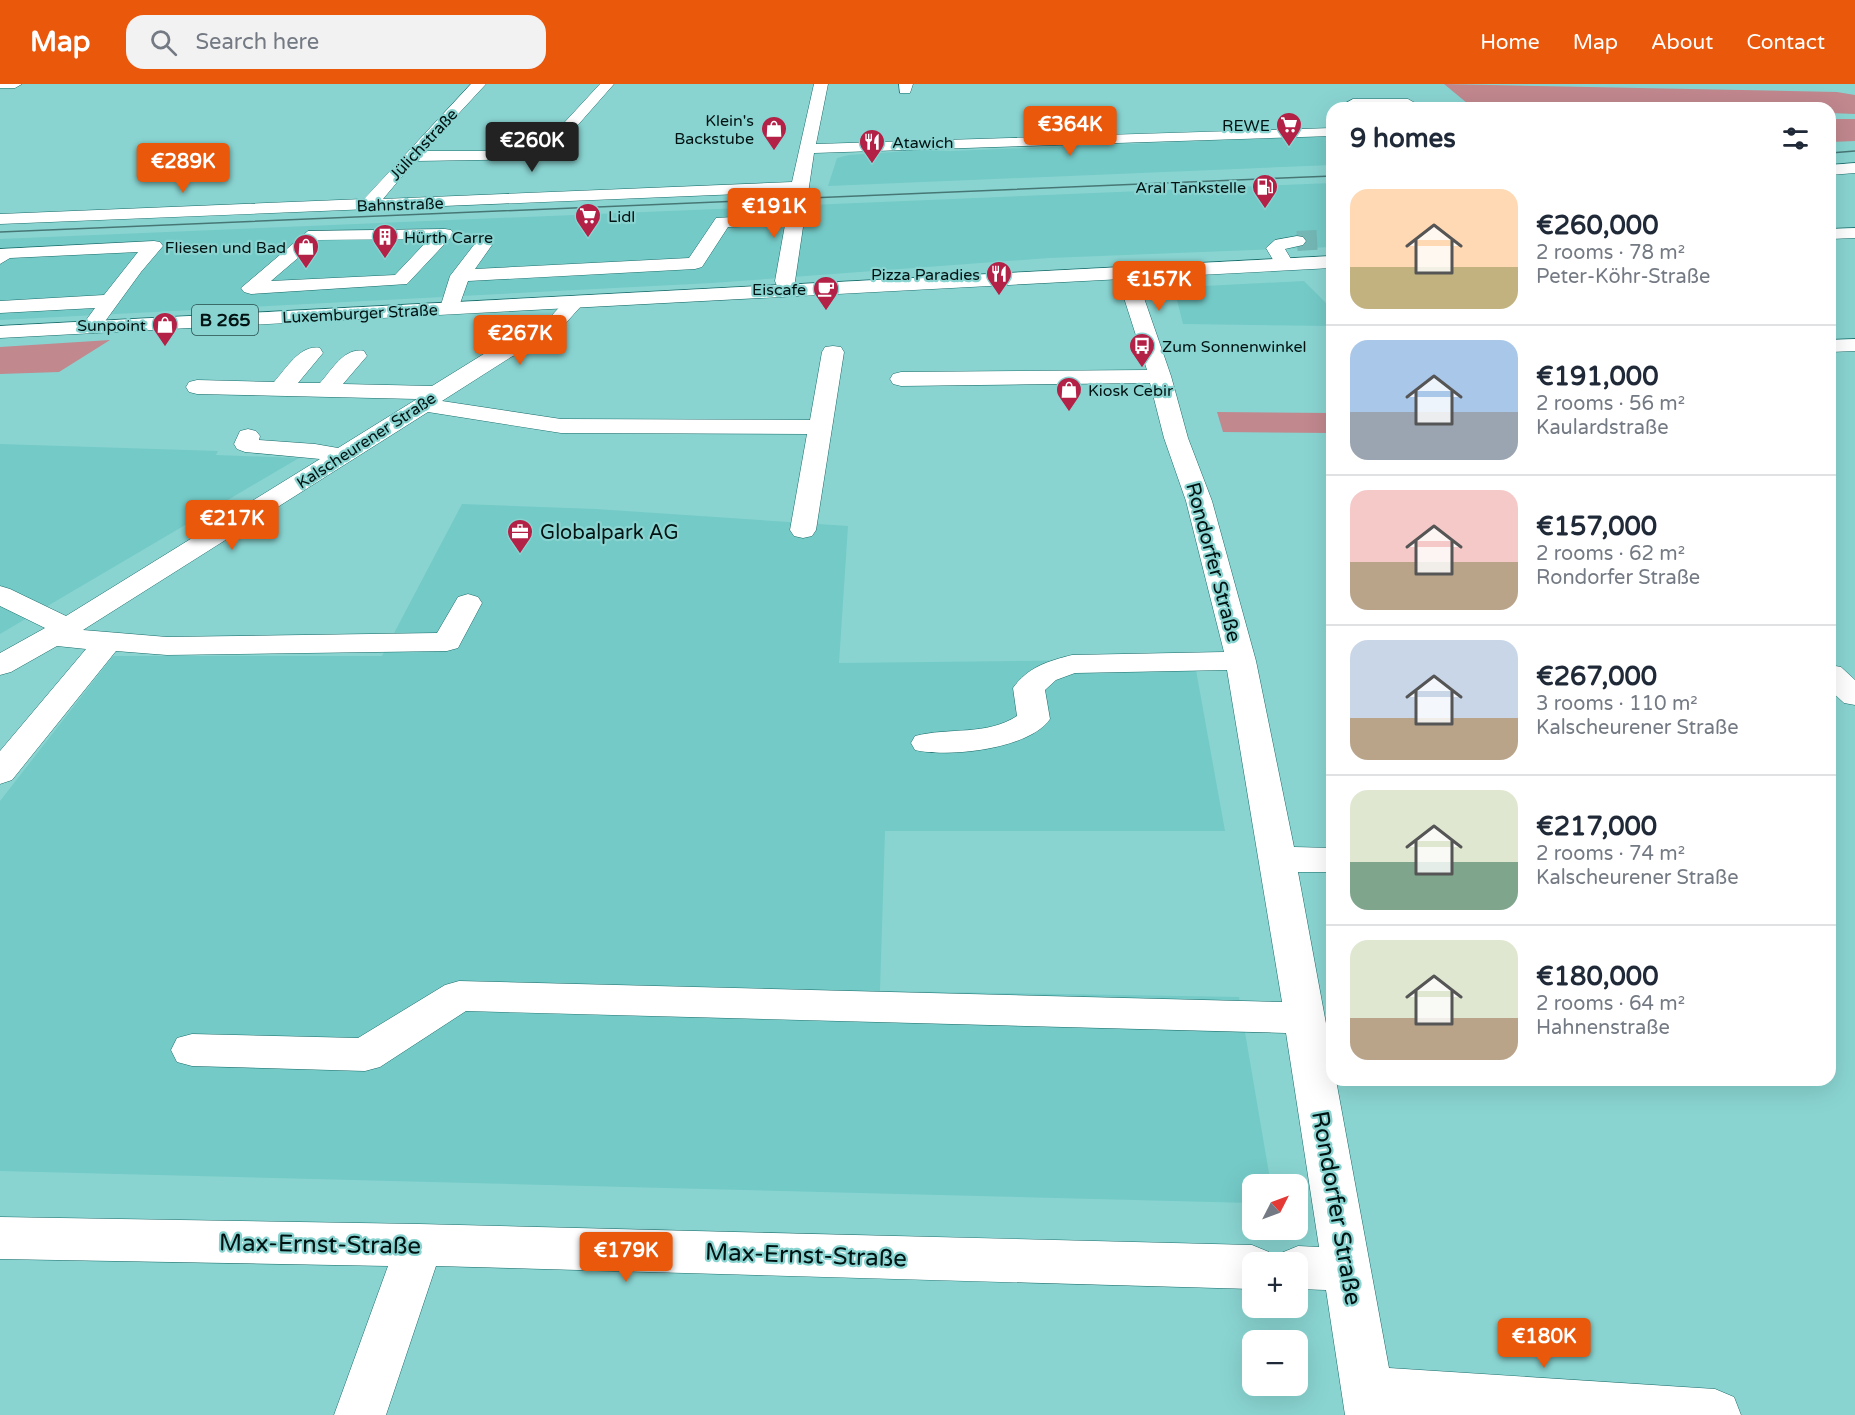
<!DOCTYPE html>
<html lang="en">
<head>
<meta charset="utf-8">
<style>
	body { margin:0; font-family:"Varela Round",sans-serif; background:#f2f2f3; color:#1f2937; height:100vh; display:flex; flex-direction:column; font-size:22px; white-space:nowrap }
	* { box-sizing:border-box; margin:0 }
	p { font-size:20px; color:#747a83 }
	.icon { flex:none; width:33px; height:33px; fill:none; stroke:currentColor; stroke-width:2; stroke-linecap:round; stroke-linejoin:round }
	.map { position:relative; flex:1; overflow:hidden }
	.drawer { position:absolute; left:1326px; top:18px; width:510px; height:984px; display:flex; flex-direction:column; background:#fff; border-radius:18px; box-shadow:0 6px 24px #0002 }
	.drawer>* { flex:none }
	.needle { width:39px; rotate:48deg }
	.controls { position:absolute; left:1242px; top:1090px; display:grid; gap:12px }
	.controls a { display:grid; place-items:center; width:66px; height:66px; border-radius:12px; background:#fff; box-shadow:0 6px 24px #0002; font-size:30px }
	.price { position:absolute; translate:-50% -51px; padding:0 14px; border-radius:6px; background:#ea580c; color:#fff; font-size:20px; line-height:39px; filter:drop-shadow(0 2px 3px #0008) }
	.price::after { content:''; position:absolute; left:50%; top:36px; width:18px; height:14px; margin-left:-9px; background:inherit; clip-path:polygon(0 0,100% 0,50% 100%) }
	.price.on { background:#222; color:#fff }
	ul { padding:0; list-style:none }
	li { display:flex; align-items:center; gap:18px; height:150px; padding:0 24px }
	li+li { border-top:2px solid #e0e1e3 }
	li span { display:grid; place-items:center; flex:none; width:168px; height:120px; border-radius:18px; color:#555 }
	li>.icon { margin-inline-start:auto }
	span .icon { width:72px; height:72px; fill:#fffc; stroke-width:1 }
	li b { font-size:26px }
	h2 { display:flex; justify-content:space-between; align-items:center; height:72px; padding:0 24px; font-size:26px }
	header { display:flex; align-items:center; gap:36px; box-sizing:border-box; height:84px; padding:0 30px; background:#ea580c; color:#fff }
	header strong { font-size:28px }
	nav { display:flex; gap:33px; margin-inline-start:auto; font-size:21px }
	.search { width:420px; height:54px; background:#f2f2f3; display:flex; align-items:center; gap:15px; box-sizing:border-box; padding:0 21px; border-radius:18px; color:#747a83; font-size:22px }
	.map>svg:first-child { display:block }
</style>
</head>
<body>
<header>
<strong>Map</strong>
<div class="search"><svg class="icon" aria-label="search" viewBox="0 0 24 24"><circle cx="10" cy="10" r="6"/><path d="M15 15l6 6"/></svg>Search here</div>
<nav><a>Home</a><a>Map</a><a>About</a><a>Contact</a></nav>
</header>
<div class="map">
<svg width="1855" height="1331" viewBox="0 0 1855 1331">
	<rect width="100%" height="100%" fill="#89d4d1"/>
	<g fill="#74cac7">
		<polygon points="1332,52 1332,81 828,102 837,74 849,71 923,66 951,67"/>
		<polygon points="1332,99 1332,163 1049,174 712,199 0,236 0,155"/>
		<polygon points="1304,197 1332,225 1332,242 1183,240 1177,216 1179,211 1204,202"/>
		<polygon points="0,360 218,367 216,371 299,374 0,550"/>
		<polygon points="462,420 596,425 848,442 839,579 1194,575 1225,747 885,747 880,907 1239,913 1271,1101 1252,1101 1252,1119 0,1087 0,717 113,572 382,572"/>
	</g>
	<g fill="#c1888e">
		<polygon points="1444,0 1837,8 1855,11 1855,30 1830,29 1830,24 1473,24"/>
		<polygon points="1830,35 1855,35 1855,57 1830,58"/>
		<polygon points="110,256 59,288 0,290 0,263"/>
		<polygon points="1217,328 1332,329 1332,349 1223,348"/>
	</g>
	<g fill="none" stroke-linecap="round" stroke-linejoin="round">
		<polyline stroke="#74b7b4" stroke-width="20" stroke-dasharray="20 10" stroke-linecap="butt" points="1297,157 1332,155"/>
		<defs>
			<g id="minor">
				<polygon points="0,0 22,0 15,4 0,4"/>
				<polygon points="471,0 486,0 424,67 538,67 600,0 614,0 548,75 415,77 383,115 792,98 814,0 828,0 816,60 1332,44 1332,52 814,69 795,197 798,208 795,212 781,212 775,197 785,141 728,143 702,183 695,185 468,197 457,228 443,228 440,224 450,192 477,157 489,157 492,161 475,185 689,174 716,134 786,130 790,108 0,140 0,130 364,115"/>
				<polygon points="899,0 913,0 910,9 900,9"/>
				<polygon points="1353,15 1408,15 1415,19 1408,23 1348,22 1346,19"/>
				<polygon points="1855,79 1855,89 1830,91 1830,81"/>
				<path d="M445 145 451 146 454 150 407 200 251 210 244 208 241 204 308 147ZM429 155 395 191 271 197 319 156Z"/>
				<polygon points="1297,152 1303,153 1306,157 1303,161 1285,165 1294,180 1292,184 1278,184 1266,164 1275,156"/>
				<polygon points="154,157 160,158 163,162 141,188 98,247 91,249 84,247 81,243 95,224 0,229 0,217 104,211 138,168 10,174 0,180 0,165"/>
				<path d="M1120 183 1127 185 1144 214 1171 292 1188 354 1212 417 1256 577 1294 763 1332 764V788H1298L1332 972V996H1336L1389 1284 1715 1305 1734 1313 1741 1331H1345L1326 1206 1298 1205V1179H1276L1281 1169 1298 1162 1319 1163 1286 949 466 927 380 983 365 987 192 982 177 978 171 966 177 954 192 950 358 954 445 901 459 897 1282 918 1227 586 1075 589 1056 596 1045 606 1050 635C1030 665 948 674 915 666L911 659 915 652C950 643 986 652 1017 632L1013 604C1028 583 1048 577 1072 571L1224 568 1186 417 1164 354 1150 299 901 302 893 300 890 295 893 290 901 288 1147 286 1124 214 1110 189 1113 185Z"/>
				<path d="M573 214 580 216 583 220 555 251 511 273 442 317 561 335 810 336 822 268 825 263 833 262 841 263 844 268 816 446 812 452 803 454 794 452 790 446 807 350 561 349 428 328 83 546 167 553 437 549 458 513 468 510 478 513 482 519 458 564 447 567 167 571 116 567 12 696 0 700V667L86 565 57 562 11 588 0 591V569L45 544 0 522V502L10 505 66 532 320 375 245 368 237 365 234 360 240 347 248 345 256 347 260 352 259 356 315 360 338 364 417 315 197 310 189 308 186 303 189 298 197 296 274 298C286 285 300 260 320 264L323 269 298 299H320C332 286 344 263 364 267L367 272 343 300 432 302 495 263 541 243 566 216Z"/>
				<polygon points="1855,255 1855,267 1830,268 1830,256"/>
				<polygon points="1830,581 1841,583 1855,596 1855,621 1844,619 1830,606"/>
				<polygon points="0,1133 419,1140 1252,1161 1269,1168 1274,1179 1252,1179 1252,1205 436,1182 386,1331 334,1331 388,1182 0,1175"/>
			</g>
			<g id="major">
				<polygon points="1855,144 1855,154 1830,155 1830,145"/>
				<polygon points="1332,172 1332,184 0,254 0,242"/>
			</g>
		</defs>
		<use href="#minor" stroke="#196c6a" stroke-width="1"/>
		<use href="#major" stroke="#196c6a" stroke-width="1"/>
		<use href="#minor" fill="#fff" fill-rule="evenodd"/>
		<use href="#major" fill="#fff" fill-rule="evenodd"/>
		<g stroke="#477775" stroke-width="1.5">
			<polyline points="1830,69 1855,67"/>
			<polyline points="0,148 1332,92"/>
		</g>
	</g>
	<defs>
		<symbol id="supermarket-pin" viewBox="-11 -11 22 30"><path d="M0 17L-7.5 6A9.5 9.5 0 1 1 7.5 6Z" fill="#b32147" stroke="#89d4d1"/><path d="M-6-5.5h2.5l.6 2H6L4.5 2H-2.5L-4.4-4H-6ZM-1.5 3.2a1.3 1.3 0 1 0 .1 0ZM3 3.2a1.3 1.3 0 1 0 .1 0Z" fill="#fff"/></symbol>
		<symbol id="shop-pin" viewBox="-11 -11 22 30"><path d="M0 17L-7.5 6A9.5 9.5 0 1 1 7.5 6Z" fill="#b32147" stroke="#89d4d1"/><path d="M-5-2.5h2.3a2.7 3.5 0 0 1 5.4 0H5L5.5 6h-11ZM-1.5-2.5h3a1.5 2.3 0 0 0-3 0Z" fill="#fff"/></symbol>
		<symbol id="restaurant-pin" viewBox="-11 -11 22 30"><path d="M0 17L-7.5 6A9.5 9.5 0 1 1 7.5 6Z" fill="#b32147" stroke="#89d4d1"/><path d="M-5-6h1v4h1v-4h1v4h1v-4h1v5L-1.5 .5V6h-2V.5L-5-1ZM5-6V6H3V1.5H1.5Q1.5-4 5-6Z" fill="#fff"/></symbol>
		<symbol id="fuel-pin" viewBox="-11 -11 22 30"><path d="M0 17L-7.5 6A9.5 9.5 0 1 1 7.5 6Z" fill="#b32147" stroke="#89d4d1"/><path d="M-5.5-6h7V0h2V4h1.3V-2.5L3-4.5l.8-.8L6-3V5H2.5V1h-1V6h-7ZM-4.2-4.7v3.2H.2V-4.7Z" fill="#fff"/></symbol>
		<symbol id="building-pin" viewBox="-11 -11 22 30"><path d="M0 17L-7.5 6A9.5 9.5 0 1 1 7.5 6Z" fill="#b32147" stroke="#89d4d1"/><path d="M-4-6H4V6H1V3H-1V6H-4ZM-2.5-4.3h1.7v1.8h-1.7ZM.8-4.3h1.7v1.8H.8ZM-2.5-1h1.7V.8h-1.7ZM.8-1h1.7V.8H.8Z" fill="#fff"/></symbol>
		<symbol id="cafe-pin" viewBox="-11 -11 22 30"><path d="M0 17L-7.5 6A9.5 9.5 0 1 1 7.5 6Z" fill="#b32147" stroke="#89d4d1"/><path d="M-5.5-4.5H6V0H3Q3 3.5 0 3.5H-2.5Q-5.5 3.5-5.5 0ZM3-3.2v2h1.7v-2ZM-6 4.5H4V6H-6Z" fill="#fff"/></symbol>
		<symbol id="bus-pin" viewBox="-11 -11 22 30"><path d="M0 17L-7.5 6A9.5 9.5 0 1 1 7.5 6Z" fill="#b32147" stroke="#89d4d1"/><path d="M-5-6H5V4H4V6H2V4H-2V6H-4V4H-5ZM-3.5-4V0h7V-4ZM-3.5 1.2v1.5H-2V1.2ZM2 1.2v1.5H3.5V1.2Z" fill="#fff"/></symbol>
		<symbol id="office-pin" viewBox="-11 -11 22 30"><path d="M0 17L-7.5 6A9.5 9.5 0 1 1 7.5 6Z" fill="#b32147" stroke="#89d4d1"/><path d="M-6-3h4V-5.5h4V-3h4V5H-6ZM-1-4.5V-3h2v-1.5ZM-6 0V1H6V0Z" fill="#fff"/></symbol>
	</defs>
	<g fill-rule="evenodd">
		<use href="#supermarket-pin" x="1274" y="26" width="30" height="40"/>
		<use href="#shop-pin" x="759" y="30" width="30" height="40"/>
		<use href="#restaurant-pin" x="857" y="43" width="30" height="40"/>
		<use href="#fuel-pin" x="1250" y="88" width="30" height="40"/>
		<use href="#supermarket-pin" x="573" y="117" width="30" height="40"/>
		<use href="#building-pin" x="370" y="138" width="30" height="40"/>
		<use href="#shop-pin" x="291" y="148" width="30" height="40"/>
		<use href="#restaurant-pin" x="984" y="175" width="30" height="40"/>
		<use href="#cafe-pin" x="811" y="190" width="30" height="40"/>
		<use href="#shop-pin" x="150" y="226" width="30" height="40"/>
		<use href="#bus-pin" x="1127" y="247" width="30" height="40"/>
		<use href="#shop-pin" x="1054" y="291" width="30" height="40"/>
		<use href="#office-pin" x="505" y="433" width="30" height="40"/>
	</g>
	<g text-anchor="middle" stroke-width="4.5" stroke-linejoin="round" paint-order="stroke">
		<g font-size="16" fill="#001211" stroke="#89d4d1" text-anchor="end">
			<text x="754" y="42">Klein's<tspan x="754" dy="18">Backstube</tspan></text>
			<text x="1270" y="47">REWE</text>
			<text x="892" y="64" text-anchor="start">Atawich</text>
			<text x="1246" y="109">Aral Tankstelle</text>
			<text x="608" y="138" text-anchor="start">Lidl</text>
			<text x="404" y="159" text-anchor="start">Hürth Carre</text>
			<text x="286" y="169">Fliesen und Bad</text>
			<text x="980" y="196">Pizza Paradies</text>
			<text x="806" y="211">Eiscafe</text>
			<text x="146" y="247">Sunpoint</text>
			<text x="1162" y="268" text-anchor="start">Zum Sonnenwinkel</text>
			<text x="1088" y="312" text-anchor="start">Kiosk Cebir</text>
		</g>
		<g font-size="16" fill="#001211" stroke="#89d4d1">
			<text transform="translate(423 60) rotate(-47)" y="6">Jülichstraße</text>
			<text transform="translate(400 120) rotate(-2)" y="6">Bahnstraße</text>
			<text transform="translate(360 229) rotate(-3)" y="6">Luxemburger Straße</text>
			<text transform="translate(366 356) rotate(-33)" y="6">Kalscheurener Straße</text>
		</g>
		<rect fill="#89d4d1" stroke="#294c4b" stroke-width="1.5" x="192" y="221" width="66" height="30" rx="4.5"/>
		<g font-size="18" font-weight="bold" fill="#001211">
			<text x="225" y="242">B 265</text>
		</g>
		<g font-size="20" fill="#001211" stroke="#89d4d1" text-anchor="start">
			<text x="540" y="455">Globalpark AG</text>
		</g>
		<g font-size="20" fill="#001211" stroke="#89d4d1">
			<text transform="translate(1214 478) rotate(75)" y="7">Rondorfer Straße</text>
		</g>
		<g font-size="24" fill="#001211" stroke="#89d4d1">
			<text transform="translate(1337 1124) rotate(80)" y="8">Rondorfer Straße</text>
			<text transform="translate(320 1160) rotate(1)" y="8">Max-Ernst-Straße</text>
			<text transform="translate(806 1171) rotate(2)" y="8">Max-Ernst-Straße</text>
		</g>
	</g>
</svg>
<div class="controls">
<a><svg class="needle" viewBox="-14 -14 28 28"><path d="M0-13l5 13h-10z" fill="#e53935"/><path d="M0 13l5-13h-10z" fill="#747a83"/></svg></a>
<a>+</a>
<a>−</a>
</div>
<b class="price" style="left:1070px;top:73px">€364K</b>
<b class="price on" style="left:532px;top:89px">€260K</b>
<b class="price" style="left:183px;top:110px">€289K</b>
<b class="price" style="left:774px;top:155px">€191K</b>
<b class="price" style="left:1159px;top:228px">€157K</b>
<b class="price" style="left:520px;top:282px">€267K</b>
<b class="price" style="left:232px;top:467px">€217K</b>
<b class="price" style="left:626px;top:1199px">€179K</b>
<b class="price" style="left:1544px;top:1285px">€180K</b>
<section class="drawer">
<h2>9 homes<svg class="icon" aria-label="filters" viewBox="0 0 24 24"><path d="M4 7h16M4 17h16"/><circle cx="9" cy="7" r="2"/><circle cx="15" cy="17" r="2"/></svg></h2>
<ul>
<li><span style="background:linear-gradient(#ffd9b3 65%,#c2b280 0)"><svg class="icon" aria-label="home" viewBox="0 0 24 24"><path d="M3 11l9-7 9 7M6 9v11h12V9"/></svg></span><div><b>€260,000</b><p>2 rooms · 78 m²</p><p>Peter-Köhr-Straße</p></div></li>
<li><span style="background:linear-gradient(#a9c7e8 60%,#9aa5b1 0)"><svg class="icon" aria-label="home" viewBox="0 0 24 24"><path d="M3 11l9-7 9 7M6 9v11h12V9"/></svg></span><div><b>€191,000</b><p>2 rooms · 56 m²</p><p>Kaulardstraße</p></div></li>
<li><span style="background:linear-gradient(#f6c9c9 60%,#b9a48a 0)"><svg class="icon" aria-label="home" viewBox="0 0 24 24"><path d="M3 11l9-7 9 7M6 9v11h12V9"/></svg></span><div><b>€157,000</b><p>2 rooms · 62 m²</p><p>Rondorfer Straße</p></div></li>
<li><span style="background:linear-gradient(#c9d6e8 65%,#b9a48a 0)"><svg class="icon" aria-label="home" viewBox="0 0 24 24"><path d="M3 11l9-7 9 7M6 9v11h12V9"/></svg></span><div><b>€267,000</b><p>3 rooms · 110 m²</p><p>Kalscheurener Straße</p></div></li>
<li><span style="background:linear-gradient(#dfe7d0 60%,#7fa58c 0)"><svg class="icon" aria-label="home" viewBox="0 0 24 24"><path d="M3 11l9-7 9 7M6 9v11h12V9"/></svg></span><div><b>€217,000</b><p>2 rooms · 74 m²</p><p>Kalscheurener Straße</p></div></li>
<li><span style="background:linear-gradient(#dfe7d0 65%,#b9a48a 0)"><svg class="icon" aria-label="home" viewBox="0 0 24 24"><path d="M3 11l9-7 9 7M6 9v11h12V9"/></svg></span><div><b>€180,000</b><p>2 rooms · 64 m²</p><p>Hahnenstraße</p></div></li>
</ul>
</section>
</div>
</body>
</html>
